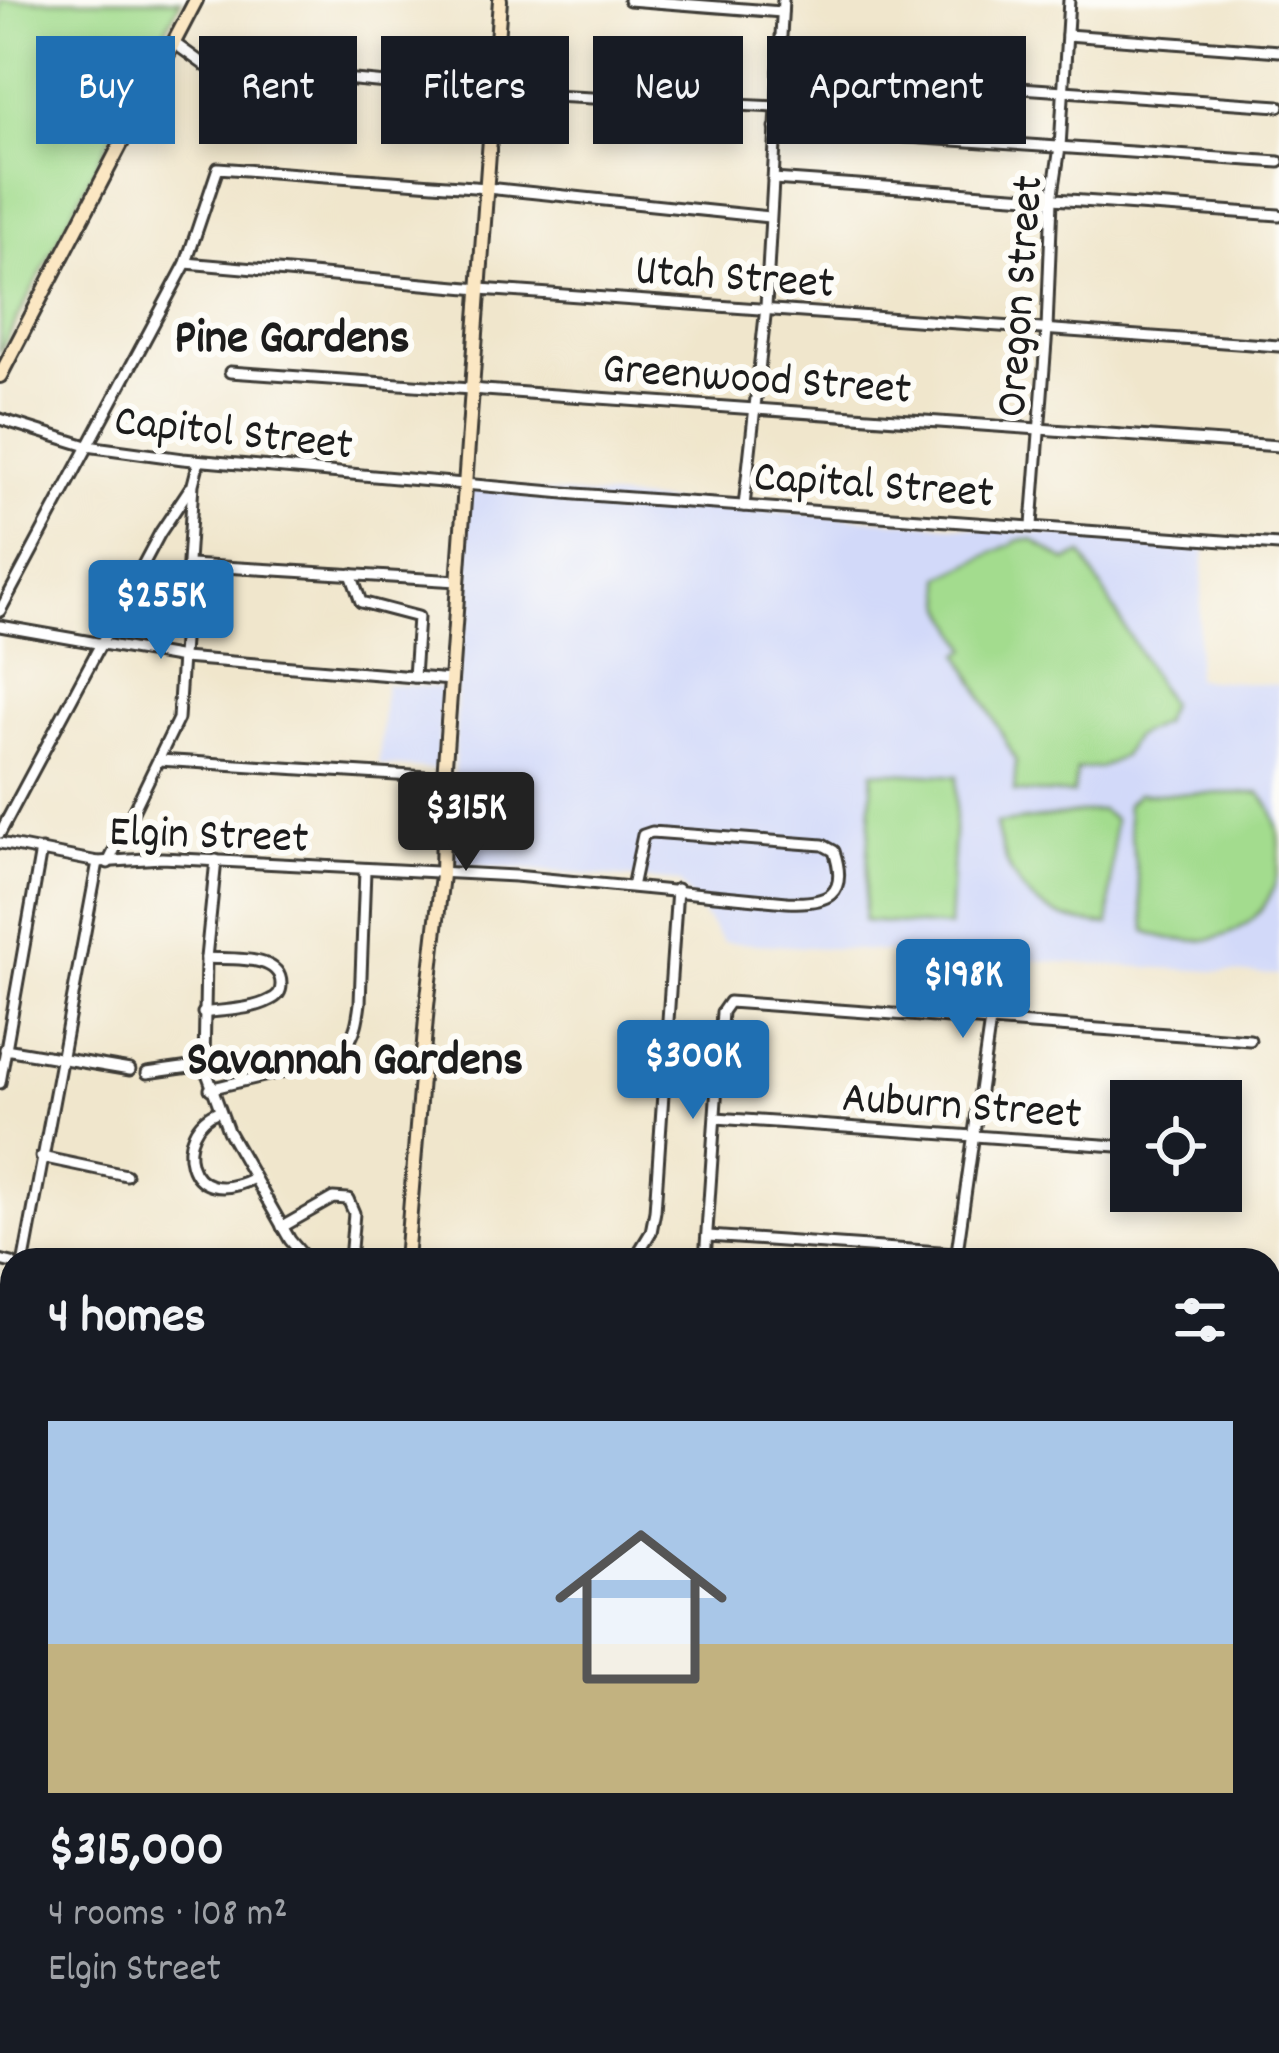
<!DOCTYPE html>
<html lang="en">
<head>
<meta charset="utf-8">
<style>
	body { margin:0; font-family:Dekko,sans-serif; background:#242831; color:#f1f3f6; height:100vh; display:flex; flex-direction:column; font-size:45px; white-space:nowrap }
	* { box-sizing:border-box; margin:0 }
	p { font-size:39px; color:#9ea1a6 }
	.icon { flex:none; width:66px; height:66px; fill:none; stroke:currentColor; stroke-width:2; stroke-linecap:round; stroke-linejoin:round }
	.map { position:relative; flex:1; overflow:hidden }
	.panel { position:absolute; left:0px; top:1248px; width:1281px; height:807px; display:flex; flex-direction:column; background:#171b24; border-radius:36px 36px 0 0; box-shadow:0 6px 18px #0003 }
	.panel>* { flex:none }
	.banner { position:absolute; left:36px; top:36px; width:1209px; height:108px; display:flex; gap:24px }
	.controls { position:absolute; left:1110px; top:1080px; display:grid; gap:24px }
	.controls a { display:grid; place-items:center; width:132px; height:132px; border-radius:0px; background:#171b24; box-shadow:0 6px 18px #0003; font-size:60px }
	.price { position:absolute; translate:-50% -102px; padding:0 27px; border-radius:12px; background:#1f6fb2; color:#fff; font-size:39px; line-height:78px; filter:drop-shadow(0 3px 6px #0008) }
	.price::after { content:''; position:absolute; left:50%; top:72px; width:36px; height:27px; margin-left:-18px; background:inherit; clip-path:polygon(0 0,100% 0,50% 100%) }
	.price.selected { background:#222; color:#fff }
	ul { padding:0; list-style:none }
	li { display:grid; align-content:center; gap:24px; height:636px; padding:0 48px }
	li+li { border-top:3px solid #363941 }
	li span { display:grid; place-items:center; height:372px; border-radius:0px; color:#555 }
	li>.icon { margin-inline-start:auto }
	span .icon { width:216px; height:216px; fill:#fffc; stroke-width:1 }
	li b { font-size:51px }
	h2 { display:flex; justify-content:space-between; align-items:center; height:144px; padding:0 48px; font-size:51px }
	.chip { padding:0 42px; border-radius:0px; background:#171b24; box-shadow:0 6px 18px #0003; font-size:42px; line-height:108px }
	.chip.selected { background:#1f6fb2; color:#fff }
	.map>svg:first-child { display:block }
</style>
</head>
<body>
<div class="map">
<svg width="1279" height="2053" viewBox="0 0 1279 2053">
	<rect width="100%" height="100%" fill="#fdfcf7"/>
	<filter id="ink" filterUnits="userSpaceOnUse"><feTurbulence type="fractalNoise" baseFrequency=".00833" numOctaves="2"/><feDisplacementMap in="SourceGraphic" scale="24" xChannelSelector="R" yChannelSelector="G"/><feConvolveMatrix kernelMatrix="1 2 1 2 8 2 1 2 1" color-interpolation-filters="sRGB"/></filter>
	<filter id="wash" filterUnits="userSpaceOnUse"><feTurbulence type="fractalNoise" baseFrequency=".004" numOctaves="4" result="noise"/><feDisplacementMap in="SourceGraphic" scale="48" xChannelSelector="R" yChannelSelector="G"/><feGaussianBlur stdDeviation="2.7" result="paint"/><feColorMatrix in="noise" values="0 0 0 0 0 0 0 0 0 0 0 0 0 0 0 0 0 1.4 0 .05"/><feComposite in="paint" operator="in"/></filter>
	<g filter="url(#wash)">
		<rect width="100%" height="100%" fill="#f0e6cc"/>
		<g fill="#d2d9f9">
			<polygon points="464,485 1205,547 1195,679 1279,685 1279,975 723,942 679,882 446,863 454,779"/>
			<polygon points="385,684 443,688 437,770 379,765"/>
		</g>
		<g fill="#a3dc8e" stroke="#607c55" stroke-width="3">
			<polygon points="0,0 181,0 0,353"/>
			<polygon points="1020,540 1033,540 1066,561 1082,554 1169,704 1162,723 1134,737 1123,756 1100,768 1077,769 1073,794 1014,792 1016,761 960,654 968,649 946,607 942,577"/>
			<polygon points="873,771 957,776 949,927 864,921"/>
			<path d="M1260 793C1276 811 1279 829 1279 854 1279 928 1209 958 1146 931L1126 805 1137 794Z"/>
			<path d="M1101 810 1114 820 1109 925C1041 922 1008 892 996 824Z"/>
		</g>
	</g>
	<g filter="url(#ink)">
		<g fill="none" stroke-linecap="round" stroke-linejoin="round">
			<defs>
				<g id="street">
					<polyline points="629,0 782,12"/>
					<polyline points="1067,35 1279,51"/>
					<polyline points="174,43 206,66 492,93 777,107"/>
					<polyline points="779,71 1279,106"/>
					<polyline points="775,128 1279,162"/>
					<polyline points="773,179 1279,215"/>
					<polyline points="186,263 480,289 1279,346"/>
					<polyline points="230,372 1279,446"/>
					<polyline points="0,419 87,446 183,459 576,494 1279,545"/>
					<polyline points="744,506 766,307 783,0"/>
					<polyline points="1032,525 1047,329 1052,200 1060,147 1069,0"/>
					<polyline points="190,565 458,581"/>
					<polyline points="351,574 361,602 418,617 414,677"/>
					<polyline points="0,611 186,263 218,168 487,188 769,217"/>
					<polyline points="0,626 183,658 451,680"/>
					<polyline points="159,760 444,778"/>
					<polyline points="0,833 160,533 190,488"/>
					<path d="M0 843 98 862 162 858 515 876 787 902C827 904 849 896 834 851L823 845 652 832 643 835 632 887"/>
					<polyline points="216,860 206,958 204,1065 228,1131 290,1240 307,1260"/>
					<polyline points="108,863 178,719 193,484 199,461"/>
					<path d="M203 1013C224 1010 252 1010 270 1000 277 997 281 993 281 985 282 953 227 960 206 958"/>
					<polyline points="5,1049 130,1070"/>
					<polyline points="147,1073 204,1065"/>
					<polyline points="0,1083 41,850"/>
					<path d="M210 1089C239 1080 328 1066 345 1047 356 1034 358 1019 360 1003L365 870"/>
					<path d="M219 1111C171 1128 182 1215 254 1178"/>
					<polyline points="716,1118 1131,1147"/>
					<polyline points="1221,1153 1227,1154"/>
					<polyline points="41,1157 126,1175"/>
					<polyline points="282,1227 333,1198 348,1199 354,1213 350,1260"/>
					<polyline points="708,1236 1055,1260"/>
					<polyline points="956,1259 990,1021"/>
					<polyline points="0,1260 12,1263"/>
					<polyline points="24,1260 98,862"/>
					<polyline points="634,1260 651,1232 655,1211 677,889"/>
					<polyline points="705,1260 722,1012 729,1002 1250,1040"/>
					<polyline points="0,1388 12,1317"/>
					<polyline points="0,1444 12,1446"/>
					<polyline points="1269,1512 1279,1512"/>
					<polyline points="1269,1572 1279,1572"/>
					<polyline points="1269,1629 1279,1630"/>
					<polyline points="0,1669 12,1676"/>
					<polyline points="0,1693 12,1700"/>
					<polyline points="1269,1745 1279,1746"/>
					<polyline points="0,1824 12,1831"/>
					<polyline points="1269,1863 1279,1863"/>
					<polyline points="0,1879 12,1859"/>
					<polyline points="0,1969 12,1970"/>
					<polyline points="1269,1987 1279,1987"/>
					<polyline points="148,2043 281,2053"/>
					<polyline points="757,2043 758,2053"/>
					<polyline points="953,2043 953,2053"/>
					<polyline points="577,2053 577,2043"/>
				</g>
				<g id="secondary">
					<polyline points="0,376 196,0"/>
					<polyline points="406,1260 427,1006 442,875 444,778 500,0"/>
					<polyline points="0,1546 12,1548"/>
					<polyline points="1153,2043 1153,2053"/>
					<polyline points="97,2053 97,2043"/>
					<polyline points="354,2053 354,2043"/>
				</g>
			</defs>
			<use href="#street" stroke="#3c3a36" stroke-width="15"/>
			<use href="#secondary" stroke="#3c3a36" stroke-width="18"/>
			<use href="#street" stroke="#fff" stroke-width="9"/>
			<use href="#secondary" stroke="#fbe7c3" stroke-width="12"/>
		</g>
	</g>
	<g text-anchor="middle" stroke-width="12" stroke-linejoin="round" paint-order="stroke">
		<g font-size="45" fill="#1c1c1c" stroke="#fdfcf7">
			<text transform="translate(735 273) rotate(4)" y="16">Utah Street</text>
			<text transform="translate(1016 296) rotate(-86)" y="16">Oregon Street</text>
			<text transform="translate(757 375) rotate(4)" y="16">Greenwood Street</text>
			<text transform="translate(234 429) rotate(6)" y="16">Capitol Street</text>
			<text transform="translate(874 481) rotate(4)" y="16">Capital Street</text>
			<text transform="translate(209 831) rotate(2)" y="16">Elgin Street</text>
			<text transform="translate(962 1102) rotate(4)" y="16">Auburn Street</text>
		</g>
		<g font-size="48" font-weight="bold" fill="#1c1c1c" stroke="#fdfcf7">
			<text x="292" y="351">Pine Gardens</text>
			<text x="355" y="1073">Savannah Gardens</text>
		</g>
	</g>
</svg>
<div class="controls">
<a><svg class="icon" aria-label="locate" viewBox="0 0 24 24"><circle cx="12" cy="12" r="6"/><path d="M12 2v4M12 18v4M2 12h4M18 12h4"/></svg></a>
</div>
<b class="price" style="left:161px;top:662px">$255K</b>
<b class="price selected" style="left:466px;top:874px">$315K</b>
<b class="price" style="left:963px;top:1041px">$198K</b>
<b class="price" style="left:693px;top:1122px">$300K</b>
<div class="banner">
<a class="chip selected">Buy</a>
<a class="chip">Rent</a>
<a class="chip">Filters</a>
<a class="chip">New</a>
<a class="chip">Apartment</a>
</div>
<section class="panel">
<h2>4 homes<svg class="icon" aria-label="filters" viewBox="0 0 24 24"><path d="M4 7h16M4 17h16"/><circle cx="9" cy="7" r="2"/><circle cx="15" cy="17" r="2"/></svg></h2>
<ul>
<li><span style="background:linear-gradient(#a9c7e8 60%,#c2b280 0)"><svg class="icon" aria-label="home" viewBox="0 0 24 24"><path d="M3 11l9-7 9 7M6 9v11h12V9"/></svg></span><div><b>$315,000</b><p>4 rooms · 108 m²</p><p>Elgin Street</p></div></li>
</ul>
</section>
</div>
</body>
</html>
